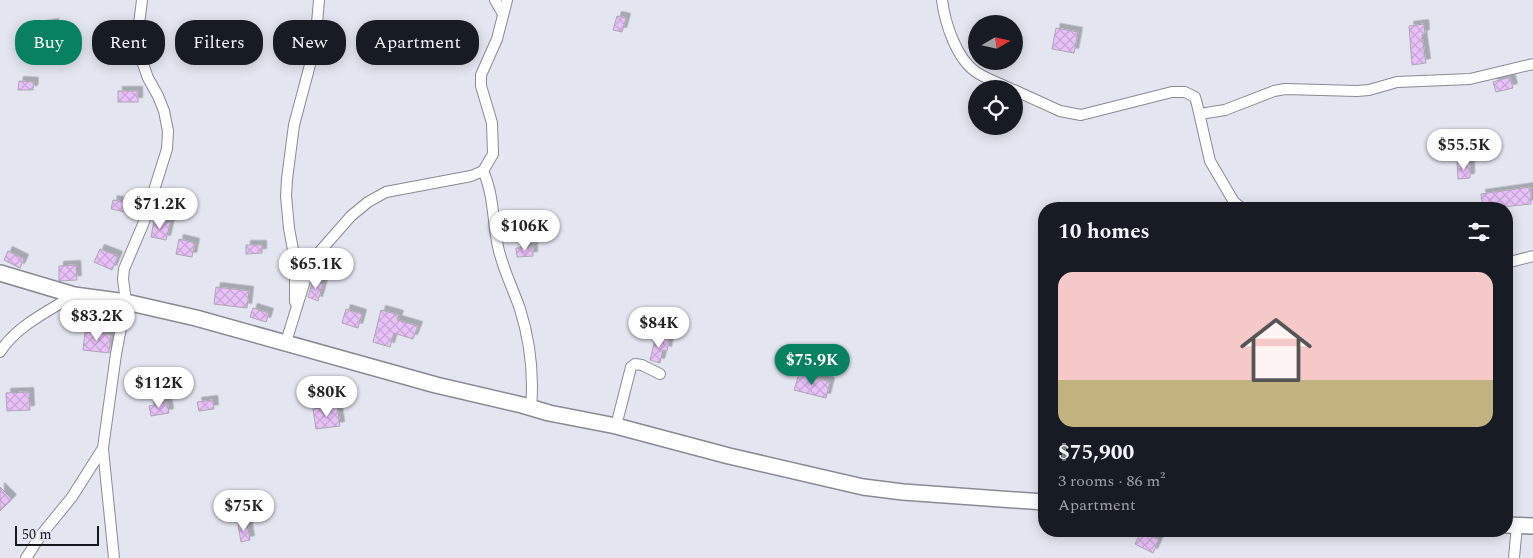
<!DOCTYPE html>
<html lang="en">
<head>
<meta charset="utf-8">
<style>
	body { margin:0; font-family:Spectral,serif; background:#242831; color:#f1f3f6; height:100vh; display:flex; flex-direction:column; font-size:19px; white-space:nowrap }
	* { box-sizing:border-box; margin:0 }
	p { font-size:16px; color:#9ea1a6 }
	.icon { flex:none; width:28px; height:28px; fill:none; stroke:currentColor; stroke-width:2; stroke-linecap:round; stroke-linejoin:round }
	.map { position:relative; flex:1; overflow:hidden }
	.sheet { position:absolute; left:1038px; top:202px; width:475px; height:335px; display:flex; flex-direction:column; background:#171b24; border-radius:20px; box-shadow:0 2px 12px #0003 }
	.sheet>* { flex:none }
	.top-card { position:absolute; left:15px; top:20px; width:475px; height:45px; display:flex; gap:10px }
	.needle { width:32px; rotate:81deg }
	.tools { position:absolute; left:968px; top:15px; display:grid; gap:10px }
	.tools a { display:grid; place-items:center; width:55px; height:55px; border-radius:50%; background:#171b24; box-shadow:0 2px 12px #0003; font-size:25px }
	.scale { position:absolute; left:15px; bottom:12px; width:84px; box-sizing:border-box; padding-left:5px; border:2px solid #17181c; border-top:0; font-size:14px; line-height:18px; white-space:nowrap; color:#17181c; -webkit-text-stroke:4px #e3e5f0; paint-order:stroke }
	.price { position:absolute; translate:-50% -42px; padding:0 11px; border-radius:18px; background:#fff; color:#222; font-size:16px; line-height:32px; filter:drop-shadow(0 1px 2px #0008) }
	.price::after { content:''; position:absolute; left:50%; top:30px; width:15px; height:11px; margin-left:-8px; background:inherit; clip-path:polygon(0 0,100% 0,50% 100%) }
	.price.on { background:#078261; color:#fff }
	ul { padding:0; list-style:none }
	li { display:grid; align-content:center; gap:10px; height:265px; padding:0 20px }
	li span { display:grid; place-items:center; height:155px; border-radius:15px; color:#555 }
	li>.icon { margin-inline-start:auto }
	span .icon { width:90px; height:90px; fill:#fffc; stroke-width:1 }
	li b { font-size:21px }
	h2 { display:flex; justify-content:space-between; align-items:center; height:60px; padding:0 20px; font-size:21px }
	.tag { padding:0 18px; border-radius:20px; background:#171b24; box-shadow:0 2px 12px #0003; font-size:18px; line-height:45px }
	.tag.on { background:#078261; color:#fff }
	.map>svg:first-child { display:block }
</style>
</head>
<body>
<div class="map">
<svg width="1533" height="558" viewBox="0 0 1533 558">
	<defs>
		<pattern id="building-cross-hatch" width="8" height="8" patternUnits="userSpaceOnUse" patternTransform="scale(1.25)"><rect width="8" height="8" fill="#e9c1f9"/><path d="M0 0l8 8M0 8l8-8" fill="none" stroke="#c7a5d5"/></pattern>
		<filter id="shadow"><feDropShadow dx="4.5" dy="-4.5" stdDeviation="0" flood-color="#0004"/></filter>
	</defs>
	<rect width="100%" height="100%" fill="#e3e5f0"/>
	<g fill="url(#building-cross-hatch)" stroke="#aea7b0" filter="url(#shadow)">
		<polygon points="617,16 626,18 622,32 613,30"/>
		<polygon points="54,23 57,37 38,39 37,26"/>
		<polygon points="1424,24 1425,34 1422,35 1426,63 1412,65 1409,26"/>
		<polygon points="1056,28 1078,32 1074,53 1052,49"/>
		<polygon points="1510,77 1513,88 1496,92 1493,82"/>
		<polygon points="19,81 34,82 33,90 18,90"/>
		<rect x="118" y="91" width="20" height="11"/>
		<polygon points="1457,163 1470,163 1470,178 1458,179"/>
		<polygon points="1531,187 1531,204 1483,209 1481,194"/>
		<polygon points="113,200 127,203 125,212 111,209"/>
		<polygon points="154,220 170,223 166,240 151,237"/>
		<polygon points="179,239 195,243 192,257 176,254"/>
		<polygon points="246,245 262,245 262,253 246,254"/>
		<polygon points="533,247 533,256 517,257 516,248"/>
		<polygon points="100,249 118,256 112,270 94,262"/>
		<polygon points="8,251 24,259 20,268 4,260"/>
		<polygon points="76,265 77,280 59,281 59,266"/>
		<polygon points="313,280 323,284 318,301 308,297"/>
		<polygon points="216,287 249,291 247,308 214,304"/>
		<polygon points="253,308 269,313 266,322 250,317"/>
		<polygon points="346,309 362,314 358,328 342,323"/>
		<polygon points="381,310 399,315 397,320 418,326 413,339 394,333 390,347 373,342"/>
		<polygon points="85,332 111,335 109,353 83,350"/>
		<polygon points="656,336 669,340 667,351 663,350 660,363 650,360"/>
		<polygon points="799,374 830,382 826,398 794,390"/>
		<polygon points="29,392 30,410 7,411 6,393"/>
		<polygon points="213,400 214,409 199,411 197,402"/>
		<polygon points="167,402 169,413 151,416 149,406"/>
		<polygon points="337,406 340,426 316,429 313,409"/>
		<polygon points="0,487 12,499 0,511"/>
		<polygon points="247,523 250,540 241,542 238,524"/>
		<polygon points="1141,531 1159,540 1153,553 1135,544"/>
	</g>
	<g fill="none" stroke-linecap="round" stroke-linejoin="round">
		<defs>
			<g id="street">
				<polyline points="495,0 503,14"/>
				<path d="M942 0C945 23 956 58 976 72 986 79 1000 83 1011 89"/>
				<polyline points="1014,90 1060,111 1081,115 1172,92 1185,92 1195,97 1197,104 1210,161 1234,202 1243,209"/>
				<polyline points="1200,114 1225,110 1274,91 1285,89 1357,91 1369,90 1397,82 1470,79 1533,64"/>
				<path d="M483 171C495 197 492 224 499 251 504 271 513 289 520 309 530 341 534 374 531 408"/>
				<polyline points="1506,263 1533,256"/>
				<polyline points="295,302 295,261 289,228 286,196 287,179 294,125 315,46 319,0"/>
				<polyline points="286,342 307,274 314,258 351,216 368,202 386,192 471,176 483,171 493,154 492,123 481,86 481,75 497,39 507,0"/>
				<path d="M0 352C16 326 49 311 74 295"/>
				<polyline points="616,426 631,367 635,364 642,365 660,374"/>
				<polyline points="103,449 114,558"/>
				<polyline points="26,558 41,535 72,497 103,448 116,354 126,302 123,279 124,269 144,222 167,149 168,131 164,111 158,96 148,78 142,61 139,44 138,32 142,0"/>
				<polyline points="1514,558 1517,525"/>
			</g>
			<g id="secondary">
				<polyline points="0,273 74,295 126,302 196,318 436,385 522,405 549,413 616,426 729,456 863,487 903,492 1044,502"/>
				<polyline points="1506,525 1533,526"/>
			</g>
		</defs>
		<use href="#street" stroke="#888a94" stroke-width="12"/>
		<use href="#secondary" stroke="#888a94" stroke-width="18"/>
		<use href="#street" stroke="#fff" stroke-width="10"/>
		<use href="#secondary" stroke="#fff" stroke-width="15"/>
	</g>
</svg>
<div class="tools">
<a><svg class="needle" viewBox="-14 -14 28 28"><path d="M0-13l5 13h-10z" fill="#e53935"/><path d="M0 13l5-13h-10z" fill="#9ea1a6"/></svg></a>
<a><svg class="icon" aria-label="locate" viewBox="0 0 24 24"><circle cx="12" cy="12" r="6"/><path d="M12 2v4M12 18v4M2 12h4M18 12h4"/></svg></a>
</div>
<div class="scale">50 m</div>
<b class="price" style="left:1464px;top:171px">$55.5K</b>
<b class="price" style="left:160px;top:230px">$71.2K</b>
<b class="price" style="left:525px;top:252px">$106K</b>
<b class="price" style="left:316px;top:290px">$65.1K</b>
<b class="price" style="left:97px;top:342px">$83.2K</b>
<b class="price" style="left:659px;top:349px">$84K</b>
<b class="price on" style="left:812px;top:386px">$75.9K</b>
<b class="price" style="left:159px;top:409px">$112K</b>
<b class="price" style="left:327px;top:418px">$80K</b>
<b class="price" style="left:244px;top:532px">$75K</b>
<div class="top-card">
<a class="tag on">Buy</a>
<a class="tag">Rent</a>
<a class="tag">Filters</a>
<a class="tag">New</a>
<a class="tag">Apartment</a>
</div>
<section class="sheet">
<h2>10 homes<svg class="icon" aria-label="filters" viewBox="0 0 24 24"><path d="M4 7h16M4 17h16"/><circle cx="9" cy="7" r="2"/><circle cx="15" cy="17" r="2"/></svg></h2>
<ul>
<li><span style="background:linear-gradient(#f6c9c9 70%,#c2b280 0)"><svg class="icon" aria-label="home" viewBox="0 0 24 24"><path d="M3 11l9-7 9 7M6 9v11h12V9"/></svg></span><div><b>$75,900</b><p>3 rooms · 86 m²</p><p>Apartment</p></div></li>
</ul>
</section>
</div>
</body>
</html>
